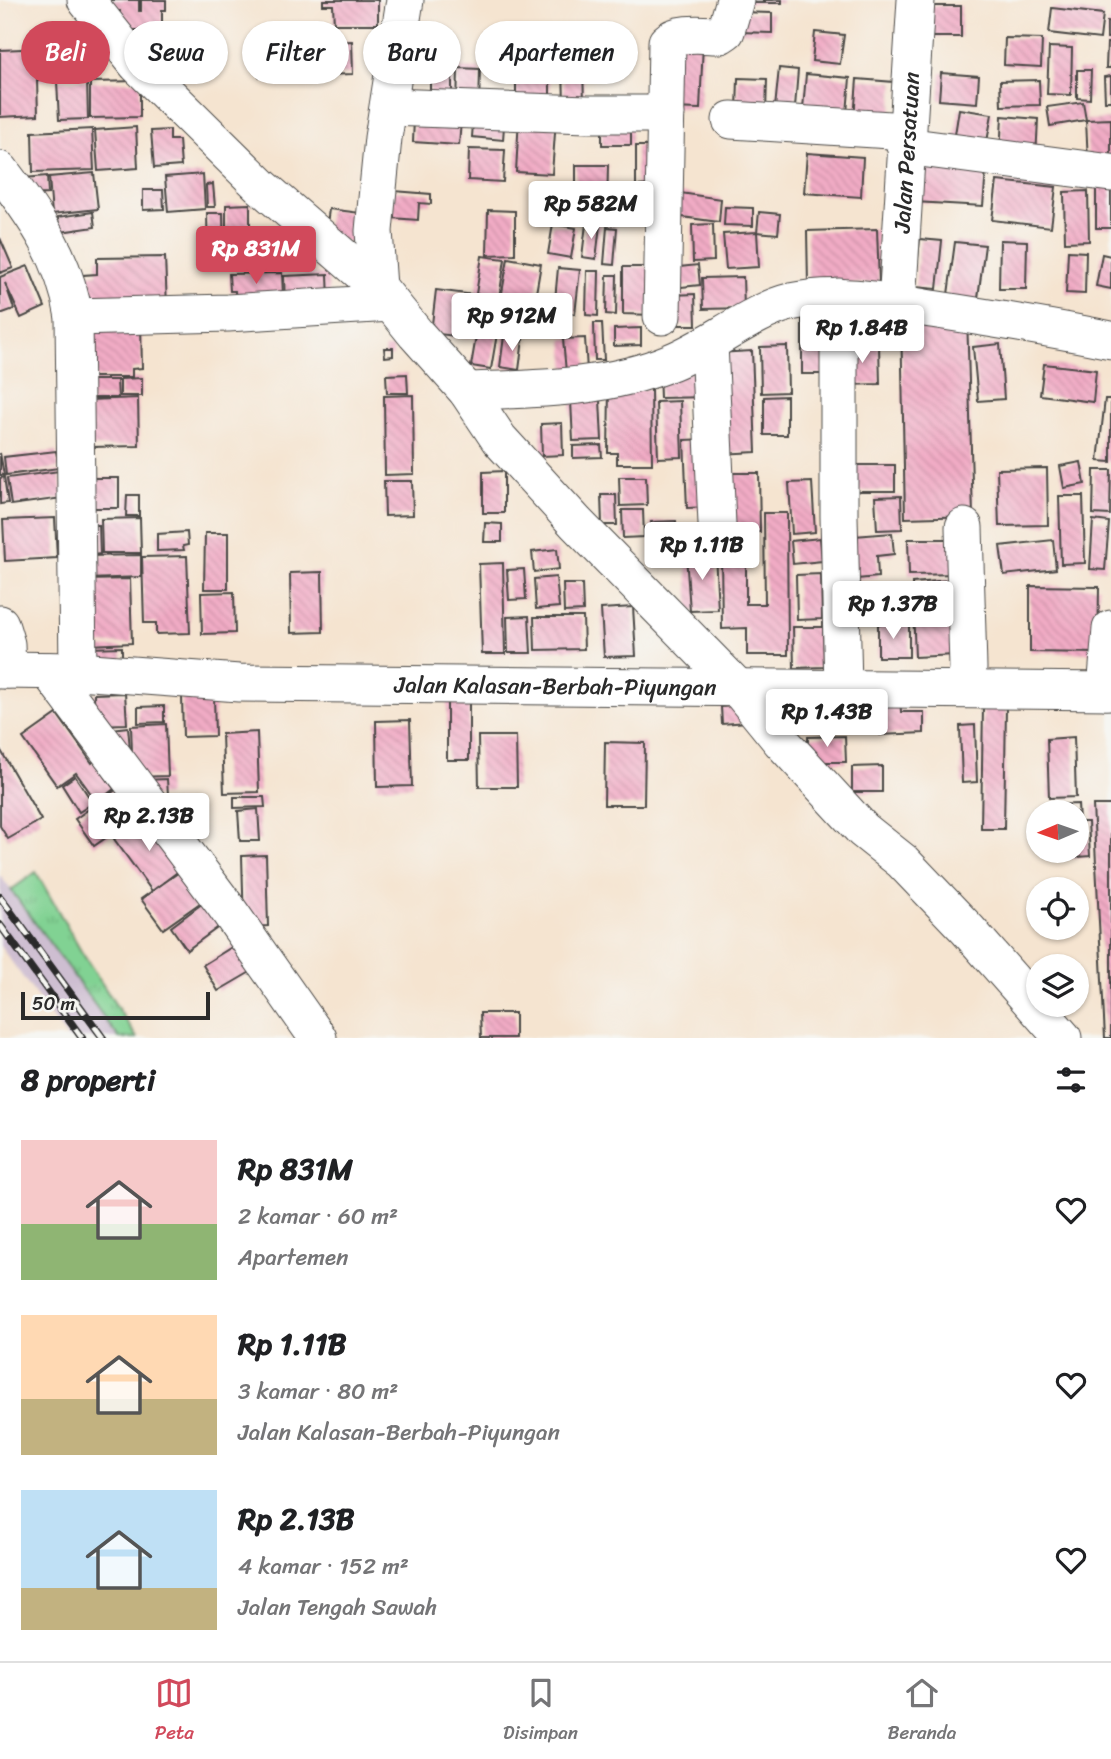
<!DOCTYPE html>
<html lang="id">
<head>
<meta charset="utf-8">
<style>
	body { margin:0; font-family:Sriracha,sans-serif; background:#f2f2f2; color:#202124; height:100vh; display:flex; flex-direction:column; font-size:26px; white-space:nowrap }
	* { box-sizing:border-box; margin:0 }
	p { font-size:23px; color:#757577 }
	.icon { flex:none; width:38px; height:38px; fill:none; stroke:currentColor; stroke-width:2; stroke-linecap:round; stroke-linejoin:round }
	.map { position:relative; height:1038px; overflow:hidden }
	.details { display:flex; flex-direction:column; background:#fff; flex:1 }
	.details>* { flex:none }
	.hud { position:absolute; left:21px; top:21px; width:700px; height:63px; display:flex; gap:14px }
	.needle { width:46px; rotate:268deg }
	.tools { position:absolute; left:1026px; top:800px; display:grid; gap:14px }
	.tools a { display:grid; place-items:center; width:63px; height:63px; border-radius:50%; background:#fff; box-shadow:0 2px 5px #0004; font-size:35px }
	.scale { position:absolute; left:21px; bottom:18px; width:189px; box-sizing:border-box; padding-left:7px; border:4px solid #2b2b2b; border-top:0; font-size:19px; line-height:24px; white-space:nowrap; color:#2b2b2b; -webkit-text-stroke:5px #f6f6f2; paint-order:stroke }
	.price { position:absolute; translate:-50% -60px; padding:0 16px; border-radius:7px; background:#fff; color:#222; font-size:23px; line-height:46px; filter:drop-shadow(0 2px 4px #0008) }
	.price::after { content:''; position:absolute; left:50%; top:42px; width:21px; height:16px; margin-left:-10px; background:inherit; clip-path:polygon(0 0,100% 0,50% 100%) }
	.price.on { background:#d1495b; color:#fff }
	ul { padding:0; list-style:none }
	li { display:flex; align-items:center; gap:21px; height:175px; padding:0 21px }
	li span { display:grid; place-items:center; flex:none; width:196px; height:140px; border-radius:0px; color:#555 }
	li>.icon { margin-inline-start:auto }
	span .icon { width:84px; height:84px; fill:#fffc; stroke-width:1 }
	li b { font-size:30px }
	h2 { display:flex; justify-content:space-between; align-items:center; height:84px; padding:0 21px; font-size:30px }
	.pill { padding:0 24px; border-radius:32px; background:#fff; box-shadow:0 2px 5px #0004; font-size:24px; line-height:63px }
	.pill.on { background:#d1495b; color:#fff }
	.menu { display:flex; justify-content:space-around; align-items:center; height:98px; border-top:2px solid #e0e0e0; background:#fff; font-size:19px; color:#757577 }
	.menu a { display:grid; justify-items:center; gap:4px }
	.menu .on { color:#d1495b }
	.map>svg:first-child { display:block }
</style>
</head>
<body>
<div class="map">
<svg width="1111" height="1038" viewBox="0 0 1111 1038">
	<defs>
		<pattern id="grass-tufts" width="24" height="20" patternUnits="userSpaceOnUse" patternTransform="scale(1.75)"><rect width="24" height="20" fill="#81d293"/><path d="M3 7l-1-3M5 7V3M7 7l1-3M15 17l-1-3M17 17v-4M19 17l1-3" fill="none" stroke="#70b47f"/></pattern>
		<pattern id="building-back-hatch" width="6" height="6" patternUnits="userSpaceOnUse" patternTransform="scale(1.75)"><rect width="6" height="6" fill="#f1abc5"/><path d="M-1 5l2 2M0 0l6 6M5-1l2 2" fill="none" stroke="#cf93a9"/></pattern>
	</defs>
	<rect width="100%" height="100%" fill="#f6f6f2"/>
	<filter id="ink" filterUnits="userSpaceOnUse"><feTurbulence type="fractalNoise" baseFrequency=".0143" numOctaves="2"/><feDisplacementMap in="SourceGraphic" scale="14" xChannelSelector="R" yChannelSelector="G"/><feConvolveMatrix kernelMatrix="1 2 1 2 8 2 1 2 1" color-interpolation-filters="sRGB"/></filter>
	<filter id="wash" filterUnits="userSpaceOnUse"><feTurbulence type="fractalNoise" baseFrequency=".00686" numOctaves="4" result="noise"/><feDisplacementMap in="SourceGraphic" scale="28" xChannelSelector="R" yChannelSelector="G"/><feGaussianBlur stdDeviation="1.57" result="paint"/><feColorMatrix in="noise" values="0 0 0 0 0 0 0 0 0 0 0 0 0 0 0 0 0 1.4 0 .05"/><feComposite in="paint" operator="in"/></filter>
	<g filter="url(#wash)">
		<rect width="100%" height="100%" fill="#f5e4d0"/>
		<polygon fill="#cebed1" points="0,875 119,1038 67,1038 0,946"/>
		<polygon fill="url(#grass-tufts)" stroke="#567e5f" stroke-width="2" points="36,872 81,951 137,1038 119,1038 11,890"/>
		<g id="blocks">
			<g fill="url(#building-back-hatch)">
				<polygon points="107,0 139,0 139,11 141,11 141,0 166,0 166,10 162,10 162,30 121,30 120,11 107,11"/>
				<polygon points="323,0 378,0 378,24 334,24 333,5 323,5"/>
				<rect x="747" y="0" width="35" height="3"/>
				<polygon points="929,6 961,6 961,37 928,37"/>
				<polygon points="1052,8 1103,14 1100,39 1049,33"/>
				<polygon points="739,12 772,13 772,33 739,32"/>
				<rect x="1107" y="22" width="4" height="16"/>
				<polygon points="815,32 844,35 840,64 812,61"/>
				<polygon points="1005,38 1042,39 1041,67 1004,65"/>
				<polygon points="522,39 554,40 553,72 520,70"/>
				<polygon points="352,41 353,74 259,77 258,45"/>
				<polygon points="673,42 703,43 700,109 670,108"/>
				<polygon points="1107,43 1111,43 1111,68 1106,68"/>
				<polygon points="1049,47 1072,48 1071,95 1047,94"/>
				<polygon points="45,48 47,80 37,80 38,115 0,117 0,50"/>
				<rect x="430" y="65" width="22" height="40"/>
				<polygon points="458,68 480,69 479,108 457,107"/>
				<polygon points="583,68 584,102 564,103 563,69"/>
				<polygon points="779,68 798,70 794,120 774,118"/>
				<polygon points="1077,70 1091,70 1090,99 1077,98"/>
				<rect x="516" y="73" width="34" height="35"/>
				<polygon points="941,73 979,76 977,103 939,100"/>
				<polygon points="806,74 850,78 846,125 802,121"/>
				<polygon points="1111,76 1111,101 1105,101 1104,77"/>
				<polygon points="738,78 767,79 766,112 737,111"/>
				<polygon points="857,79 894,82 891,122 854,119"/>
				<polygon points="87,80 88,119 59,120 57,81"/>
				<polygon points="1039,80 1040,105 1001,106 1000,81"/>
				<polygon points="140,81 140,117 90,118 90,82"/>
				<polygon points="1083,102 1086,120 1050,126 1047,107"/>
				<polygon points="959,109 992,114 986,147 954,141"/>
				<polygon points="1002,116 1038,119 1036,158 1000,156"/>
				<polygon points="519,117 556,119 552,174 516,172"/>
				<polygon points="414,119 461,121 459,145 413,142"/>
				<polygon points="1111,119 1111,161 1088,162 1086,120"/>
				<polygon points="473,124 504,126 503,140 472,137"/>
				<polygon points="136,127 138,168 98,171 95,130"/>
				<rect x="602" y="128" width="29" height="17"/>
				<polygon points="92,129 94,170 33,172 32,132"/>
				<polygon points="170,130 170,140 179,140 181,166 154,168 151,131"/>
				<polygon points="636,146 656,146 656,185 636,186"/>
				<polygon points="469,149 505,150 503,182 468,180"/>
				<polygon points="807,153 863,157 861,197 804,193"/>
				<polygon points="576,165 608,165 607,211 576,211"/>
				<polygon points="917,166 986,170 983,206 915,202"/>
				<polygon points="94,173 98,209 52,214 49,177"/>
				<polygon points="203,174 205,209 168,212 165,177"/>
				<polygon points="47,176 48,194 25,195 24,178"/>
				<polygon points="997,181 1056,187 1051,227 992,220"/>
				<rect x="1096" y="183" width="15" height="45"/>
				<polygon points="213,184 215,207 207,207 206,185"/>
				<polygon points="143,190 163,190 164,209 143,210"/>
				<polygon points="394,191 431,194 431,204 419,203 418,220 392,218"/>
				<polygon points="1088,191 1089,241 1065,242 1064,192"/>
				<polygon points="674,192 721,199 719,222 675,216"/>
				<polygon points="250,204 250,237 226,237 226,205"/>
				<polygon points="725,207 753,208 753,226 724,225"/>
				<polygon points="329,209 361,213 357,242 325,239"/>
				<polygon points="488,210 515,211 515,254 487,255"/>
				<polygon points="93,212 95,227 60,232 58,217"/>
				<polygon points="759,212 780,214 778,234 757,232"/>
				<polygon points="207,213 223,213 224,261 208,261"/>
				<polygon points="553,224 576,228 571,258 548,254"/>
				<polygon points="586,224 600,225 596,259 582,257"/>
				<polygon points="713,224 714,261 693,262 692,225"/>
				<polygon points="607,227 617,228 614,265 604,264"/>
				<polygon points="877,229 879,283 808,285 807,231"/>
				<polygon points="757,232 759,267 726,269 723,234"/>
				<polygon points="0,238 13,268 0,273"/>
				<polygon points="920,239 942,241 937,289 915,287"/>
				<polygon points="1000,240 1027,241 1026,289 999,289"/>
				<polygon points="955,242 985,245 977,306 947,302"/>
				<polygon points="1068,251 1086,252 1085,294 1066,293"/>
				<polygon points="1102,254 1111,256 1111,289 1096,286"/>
				<polygon points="482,256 505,259 499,298 476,294"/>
				<polygon points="165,257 167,307 77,310 83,286 83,275 97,274 97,258"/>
				<polygon points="508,258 541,264 534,305 501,299"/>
				<polygon points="698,265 700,285 672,288 670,268"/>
				<polygon points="28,266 45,307 21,318 5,283 14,309 0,314 0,277"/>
				<polygon points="623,267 653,267 653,315 623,314"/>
				<polygon points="558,268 580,270 575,314 554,311"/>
				<polygon points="587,271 599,271 598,316 586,315"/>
				<polygon points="282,273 283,297 236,303 235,291 230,291 229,274"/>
				<polygon points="328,274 329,301 285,303 284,276"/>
				<polygon points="607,275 617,275 616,315 606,314"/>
				<polygon points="743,277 744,308 703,309 702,278"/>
				<polygon points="436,290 475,295 470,338 431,333"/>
				<polygon points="695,294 696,325 673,325 672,295"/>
				<polygon points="481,297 528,306 522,332 476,323"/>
				<rect x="802" y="309" width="26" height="65"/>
				<polygon points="967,315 973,516 905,518 901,317"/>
				<polygon points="594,323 602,323 604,360 595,360"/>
				<polygon points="82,324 141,324 142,368 132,369 132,377 83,377"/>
				<polygon points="478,325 498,328 491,369 471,366"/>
				<polygon points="641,328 641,345 614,346 614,329"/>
				<polygon points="504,336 523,339 519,370 500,367"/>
				<polygon points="585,338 587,371 566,372 563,339"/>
				<polygon points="1000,344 1004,399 978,401 973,347"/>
				<polygon points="879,345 880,384 845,385 844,346"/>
				<polygon points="787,346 788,392 761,393 760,347"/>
				<polygon points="384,348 393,348 393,356 385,357"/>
				<polygon points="752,351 756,452 721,454 717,353"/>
				<polygon points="1044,364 1096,370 1093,402 1040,395"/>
				<polygon points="709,372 710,397 660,398 659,373"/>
				<polygon points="407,374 408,393 387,393 386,375"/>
				<polygon points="142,378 142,396 120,396 120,379"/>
				<polygon points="82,380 117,380 118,398 83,398"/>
				<polygon points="609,389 651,389 652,464 617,464 617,453 608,453"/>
				<polygon points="413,395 414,474 385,475 384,396"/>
				<polygon points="787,396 787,435 764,435 764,397"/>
				<polygon points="138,398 139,446 90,447 89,400"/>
				<polygon points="1105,399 1111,399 1111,462 1098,461"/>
				<polygon points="600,400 602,440 573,441 571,401"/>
				<polygon points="680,401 682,457 658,458 656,402"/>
				<polygon points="562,423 563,455 542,456 541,424"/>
				<polygon points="708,439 711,507 687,508 684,440"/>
				<polygon points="601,445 602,457 573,458 573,446"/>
				<polygon points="56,451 59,468 6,475 4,457"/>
				<polygon points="0,453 4,475 0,475"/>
				<polygon points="1081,462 1085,484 1064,488 1060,466"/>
				<rect x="842" y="465" width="53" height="26"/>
				<polygon points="1047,468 1048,525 999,526 997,469"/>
				<polygon points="1094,470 1111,470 1110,515 1093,514"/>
				<polygon points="59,471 63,498 11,505 7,478"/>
				<polygon points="504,471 504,513 483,513 483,472"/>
				<polygon points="725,473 759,473 760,532 726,533"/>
				<polygon points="4,477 8,503 0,504 0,478"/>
				<polygon points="619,477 646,477 647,505 620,506"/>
				<rect x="91" y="478" width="28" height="30"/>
				<polygon points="384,481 412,481 413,515 385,516"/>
				<polygon points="812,482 815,532 792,534 789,483"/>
				<polygon points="127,495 139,495 139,516 126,516"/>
				<polygon points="601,495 616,495 617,525 602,525"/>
				<polygon points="901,496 902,529 877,530 875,497"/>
				<polygon points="1059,496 1083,496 1085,563 1061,564"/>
				<polygon points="622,510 643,510 644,537 623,538"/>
				<polygon points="764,513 787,513 788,655 747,655 747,628 722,629 721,554 746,553 746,604 765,604"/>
				<polygon points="55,518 57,558 5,561 3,520"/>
				<polygon points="140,518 141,553 102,553 101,519"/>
				<polygon points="1093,520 1109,522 1105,570 1090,569"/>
				<polygon points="676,521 677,563 652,563 651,522"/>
				<polygon points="485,523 502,524 502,542 484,542"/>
				<polygon points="92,525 99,525 100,554 93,555"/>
				<polygon points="187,532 188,545 183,546 184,550 157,551 157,534"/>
				<polygon points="205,533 228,533 228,589 204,589"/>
				<polygon points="892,533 894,554 877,556 878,577 846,580 842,537"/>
				<polygon points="820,538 822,561 793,564 791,541"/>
				<polygon points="908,539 958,539 959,574 909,575"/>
				<polygon points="1053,540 1056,569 1004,575 1000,546"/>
				<polygon points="557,549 559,569 534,572 532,552"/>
				<polygon points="715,553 718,610 690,611 686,555"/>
				<polygon points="141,555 141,577 88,579 88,556"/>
				<polygon points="187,556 190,633 156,634 156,623 144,623 142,557"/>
				<polygon points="503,563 505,654 482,654 479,564"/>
				<polygon points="524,569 526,599 509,600 507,570"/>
				<polygon points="322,572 323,632 291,633 290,573"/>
				<polygon points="821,574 822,619 797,620 796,575"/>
				<polygon points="556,577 559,607 536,609 534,579"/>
				<polygon points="130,579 132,643 89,645 87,580"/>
				<polygon points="951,580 955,655 915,657 912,583"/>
				<polygon points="563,584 582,584 583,611 564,612"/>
				<polygon points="1030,586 1099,587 1098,653 1030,652"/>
				<polygon points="234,592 235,633 202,634 201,593"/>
				<polygon points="892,593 893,613 845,617 844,596"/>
				<polygon points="633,607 636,656 604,657 601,609"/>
				<polygon points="529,616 531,653 508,653 507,617"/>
				<polygon points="534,617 583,617 584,649 535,650"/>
				<rect x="878" y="624" width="31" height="33"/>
				<polygon points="793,627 823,627 824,667 794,668"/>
				<polygon points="122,647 122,666 90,667 89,648"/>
				<polygon points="125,693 127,724 95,725 94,694"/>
				<polygon points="214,695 215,736 183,737 182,696"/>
				<rect x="447" y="697" width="22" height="63"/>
				<polygon points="878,697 900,697 901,712 924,712 924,733 880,735"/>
				<polygon points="869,701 872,720 858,722 855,703"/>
				<polygon points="812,703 813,726 779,728 777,706"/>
				<polygon points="746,705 747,722 722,724 721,707"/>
				<polygon points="164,706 164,722 138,723 138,707"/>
				<polygon points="983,706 1006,707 1004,829 981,829"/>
				<polygon points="57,714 92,763 94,761 114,789 97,802 76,773 57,786 23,738"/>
				<polygon points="410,720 412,786 377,787 376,721"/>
				<polygon points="166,724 168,776 133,777 131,726"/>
				<polygon points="975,725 977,782 962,783 960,726"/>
				<polygon points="128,727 130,749 111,729"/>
				<polygon points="257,732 259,792 224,793 222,734"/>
				<polygon points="478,736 516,736 517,787 479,787"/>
				<polygon points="845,736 846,762 808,762 808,737"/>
				<polygon points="1074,737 1076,797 1049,798 1047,739"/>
				<polygon points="605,742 645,743 644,805 604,805"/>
				<polygon points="0,749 41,820 8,839 0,826"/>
				<polygon points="882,766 882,792 852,792 852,767"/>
				<polygon points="75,776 93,803 79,812 62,785"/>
				<polygon points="167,779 168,795 146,797 145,780"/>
				<polygon points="127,782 146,810 94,846 75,819"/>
				<polygon points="234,797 264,797 265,807 234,808"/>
				<polygon points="1078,804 1079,822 1088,822 1090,856 1066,858 1065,850 1076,850 1076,812 1050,812 1050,805"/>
				<polygon points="1093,805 1111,805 1111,1038 1105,1038"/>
				<polygon points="258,809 260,841 240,841 238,811"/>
				<polygon points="146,815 184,867 152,891 114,839"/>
				<polygon points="266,855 268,926 244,927 242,856"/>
				<polygon points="185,868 207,898 163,929 141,899"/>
				<polygon points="207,900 224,923 187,950 171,927"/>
				<polygon points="243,940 259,967 218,991 203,965"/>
				<polygon points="480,1013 515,1013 515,1038 481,1038"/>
			</g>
		</g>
	</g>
	<g filter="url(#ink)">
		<use href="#blocks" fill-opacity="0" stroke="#494744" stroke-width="2"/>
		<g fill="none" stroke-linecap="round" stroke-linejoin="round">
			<defs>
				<g id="minor">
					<polyline points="86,0 137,64 261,186 378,287 416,334 467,391 499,439 576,523 737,687 781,741 863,830 902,861 968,930 1063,1038"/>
					<polyline points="389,107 588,114 666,114"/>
					<polyline points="731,120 907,131"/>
					<polyline points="905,146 1111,173"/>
					<path d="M0 170C35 216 65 258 74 317L78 671"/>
					<polyline points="378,287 374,231 377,199 383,138 405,0"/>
					<polyline points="839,297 839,516 843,688"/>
					<path id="s1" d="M897 304 916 0"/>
					<path d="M662 316 667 42C678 31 705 35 720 35L726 31 735 0"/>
					<polyline points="74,317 228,313 391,303"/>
					<polyline points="709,343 718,547"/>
					<path d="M467 391C535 389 607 389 671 362 709 347 753 311 790 302 839 291 889 302 938 310 996 319 1053 328 1111 340"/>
					<polyline points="964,527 968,668 966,689"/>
					<polyline points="0,624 6,644 7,670"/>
					<path id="s2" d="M0 670 78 671 239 683 1111 691"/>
					<polyline points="49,671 224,904 318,1038"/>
					<polyline points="1106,691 1111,629"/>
				</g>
			</defs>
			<use href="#minor" stroke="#494744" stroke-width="39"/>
			<use href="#minor" stroke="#fff" stroke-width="37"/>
			<defs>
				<g id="rail">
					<polyline points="0,897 103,1038"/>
					<polyline points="0,925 82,1038"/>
				</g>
			</defs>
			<use href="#rail" stroke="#2b2b2b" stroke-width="8"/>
			<use href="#rail" stroke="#f6f6f2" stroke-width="5" stroke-dasharray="16" stroke-linecap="butt"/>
		</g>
	</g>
	<g text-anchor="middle" stroke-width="5" stroke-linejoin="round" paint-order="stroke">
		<g font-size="23" fill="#2b2b2b" stroke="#f6f6f2">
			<text dy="8" stroke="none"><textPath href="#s1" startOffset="152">Jalan Persatuan</textPath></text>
			<text dy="8" stroke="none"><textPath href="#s2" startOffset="556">Jalan Kalasan-Berbah-Piyungan</textPath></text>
		</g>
	</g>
</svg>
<div class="tools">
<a><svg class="needle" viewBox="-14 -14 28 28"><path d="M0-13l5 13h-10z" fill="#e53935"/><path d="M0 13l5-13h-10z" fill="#757577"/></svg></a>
<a><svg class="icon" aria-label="locate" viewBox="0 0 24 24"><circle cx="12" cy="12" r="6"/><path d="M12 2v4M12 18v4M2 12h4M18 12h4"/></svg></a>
<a><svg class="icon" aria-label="layers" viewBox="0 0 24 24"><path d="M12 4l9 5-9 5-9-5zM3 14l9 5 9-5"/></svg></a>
</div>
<div class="scale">50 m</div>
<b class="price" style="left:591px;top:241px">Rp 582M</b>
<b class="price on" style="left:256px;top:286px">Rp 831M</b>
<b class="price" style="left:512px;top:353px">Rp 912M</b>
<b class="price" style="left:862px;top:365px">Rp 1.84B</b>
<b class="price" style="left:702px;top:582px">Rp 1.11B</b>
<b class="price" style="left:893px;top:641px">Rp 1.37B</b>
<b class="price" style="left:827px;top:749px">Rp 1.43B</b>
<b class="price" style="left:149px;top:853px">Rp 2.13B</b>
<div class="hud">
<a class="pill on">Beli</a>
<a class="pill">Sewa</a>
<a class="pill">Filter</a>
<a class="pill">Baru</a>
<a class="pill">Apartemen</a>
</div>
</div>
<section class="details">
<h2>8 properti<svg class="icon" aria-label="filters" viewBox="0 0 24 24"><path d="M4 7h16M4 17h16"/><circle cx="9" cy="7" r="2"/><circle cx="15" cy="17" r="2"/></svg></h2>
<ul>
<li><span style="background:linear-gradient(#f6c9c9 60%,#8fb573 0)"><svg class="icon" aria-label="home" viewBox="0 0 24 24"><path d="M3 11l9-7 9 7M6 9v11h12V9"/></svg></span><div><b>Rp 831M</b><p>2 kamar · 60 m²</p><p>Apartemen</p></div><svg class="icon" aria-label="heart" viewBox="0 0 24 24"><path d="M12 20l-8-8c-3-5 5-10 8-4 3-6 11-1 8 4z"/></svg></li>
<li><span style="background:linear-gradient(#ffd9b3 60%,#c2b280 0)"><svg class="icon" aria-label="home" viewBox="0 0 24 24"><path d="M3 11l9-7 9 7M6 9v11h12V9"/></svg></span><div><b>Rp 1.11B</b><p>3 kamar · 80 m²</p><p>Jalan Kalasan-Berbah-Piyungan</p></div><svg class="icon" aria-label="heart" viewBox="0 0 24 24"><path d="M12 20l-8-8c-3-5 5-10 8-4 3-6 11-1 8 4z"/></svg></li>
<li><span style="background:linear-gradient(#bfe0f5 70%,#c2b280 0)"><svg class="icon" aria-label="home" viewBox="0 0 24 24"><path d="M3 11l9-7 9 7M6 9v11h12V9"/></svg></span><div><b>Rp 2.13B</b><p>4 kamar · 152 m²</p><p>Jalan Tengah Sawah</p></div><svg class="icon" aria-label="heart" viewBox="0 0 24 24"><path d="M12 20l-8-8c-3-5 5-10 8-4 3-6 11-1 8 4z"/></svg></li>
</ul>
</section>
<nav class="menu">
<a class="on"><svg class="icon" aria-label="map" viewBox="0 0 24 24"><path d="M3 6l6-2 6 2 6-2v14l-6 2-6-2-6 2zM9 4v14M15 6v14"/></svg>Peta</a>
<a><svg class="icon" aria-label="saved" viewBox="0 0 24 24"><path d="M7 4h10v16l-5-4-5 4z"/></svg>Disimpan</a>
<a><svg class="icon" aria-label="home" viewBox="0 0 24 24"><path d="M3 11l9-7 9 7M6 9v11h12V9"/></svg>Beranda</a>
</nav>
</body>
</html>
